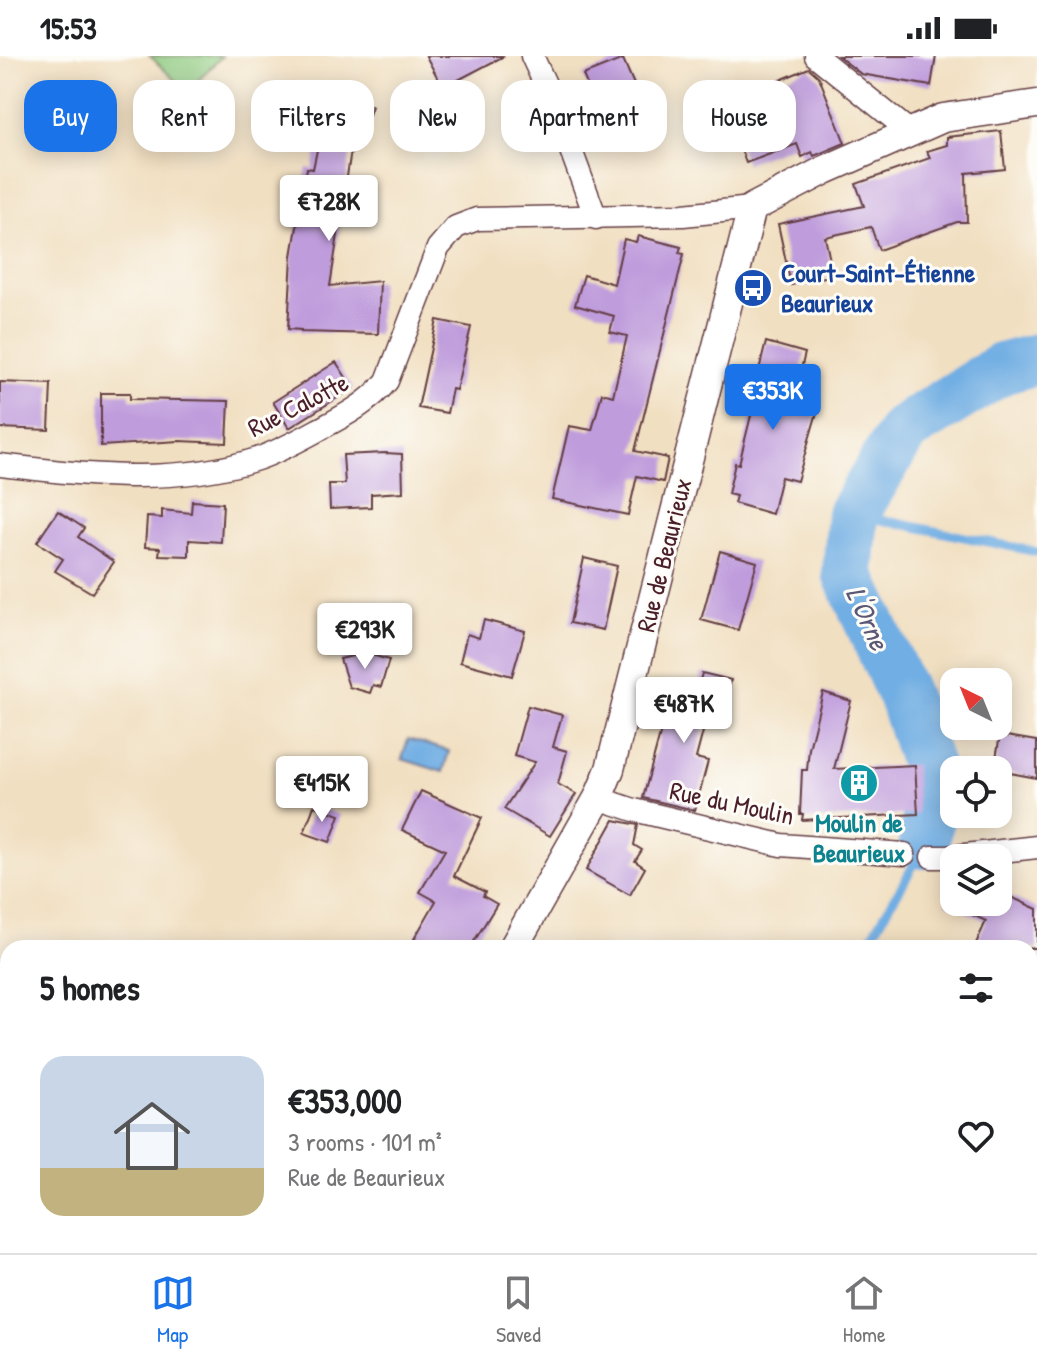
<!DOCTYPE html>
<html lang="en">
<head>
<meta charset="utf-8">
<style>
	body { margin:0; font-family:"Patrick Hand",sans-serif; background:#f2f2f2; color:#202124; height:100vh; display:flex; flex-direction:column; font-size:30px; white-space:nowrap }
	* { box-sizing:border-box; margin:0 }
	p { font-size:26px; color:#757577 }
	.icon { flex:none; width:44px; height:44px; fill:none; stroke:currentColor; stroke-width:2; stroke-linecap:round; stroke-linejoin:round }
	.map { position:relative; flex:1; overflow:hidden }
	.panel { position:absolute; left:0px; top:884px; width:1038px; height:314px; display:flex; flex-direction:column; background:#fff; border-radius:24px 24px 0 0; box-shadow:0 4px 20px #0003 }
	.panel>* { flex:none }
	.top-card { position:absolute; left:24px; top:24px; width:990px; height:72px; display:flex; gap:16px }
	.needle { width:52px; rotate:317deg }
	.fabs { position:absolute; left:940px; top:612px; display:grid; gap:16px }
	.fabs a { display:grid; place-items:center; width:72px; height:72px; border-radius:16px; background:#fff; box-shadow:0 4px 20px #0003; font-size:40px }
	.price { position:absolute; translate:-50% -68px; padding:0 18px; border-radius:8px; background:#fff; color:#222; font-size:26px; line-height:52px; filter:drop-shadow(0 2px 4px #0008) }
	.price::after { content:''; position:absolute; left:50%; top:48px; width:24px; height:18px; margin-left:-12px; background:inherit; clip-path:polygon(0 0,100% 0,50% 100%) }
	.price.current { background:#1a73e8; color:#fff }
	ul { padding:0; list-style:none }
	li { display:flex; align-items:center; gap:24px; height:200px; padding:0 40px }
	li+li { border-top:2px solid #e0e0e0 }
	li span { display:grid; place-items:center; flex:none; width:224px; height:160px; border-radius:24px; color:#555 }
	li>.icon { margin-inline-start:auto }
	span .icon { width:96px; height:96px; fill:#fffc; stroke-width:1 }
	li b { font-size:34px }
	h2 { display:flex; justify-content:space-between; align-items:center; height:96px; padding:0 40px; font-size:34px }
	.chip { padding:0 28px; border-radius:24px; background:#fff; box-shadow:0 4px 20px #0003; font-size:28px; line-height:72px }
	.chip.current { background:#1a73e8; color:#fff }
	.status { display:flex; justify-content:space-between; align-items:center; height:56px; padding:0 40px; background:#fff; direction:ltr }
	.status svg { height:22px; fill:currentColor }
	.menu { display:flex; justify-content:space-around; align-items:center; height:112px; border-top:2px solid #e0e0e0; background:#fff; font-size:22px; color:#757577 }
	.menu a { display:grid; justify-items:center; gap:4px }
	.menu .current { color:#1a73e8 }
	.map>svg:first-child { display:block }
</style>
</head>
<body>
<div class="status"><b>15:53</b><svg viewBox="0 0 49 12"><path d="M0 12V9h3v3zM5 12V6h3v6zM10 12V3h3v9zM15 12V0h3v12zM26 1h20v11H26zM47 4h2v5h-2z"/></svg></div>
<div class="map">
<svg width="1037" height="1197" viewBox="0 0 1037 1197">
	<rect width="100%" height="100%" fill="#fdfcf7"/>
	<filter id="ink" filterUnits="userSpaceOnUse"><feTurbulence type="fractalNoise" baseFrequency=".0125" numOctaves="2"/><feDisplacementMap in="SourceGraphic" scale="16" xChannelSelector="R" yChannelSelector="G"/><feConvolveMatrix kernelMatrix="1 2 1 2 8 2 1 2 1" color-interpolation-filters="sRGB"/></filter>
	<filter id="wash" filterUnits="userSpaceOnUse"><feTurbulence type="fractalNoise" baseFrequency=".006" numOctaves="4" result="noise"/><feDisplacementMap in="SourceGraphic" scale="32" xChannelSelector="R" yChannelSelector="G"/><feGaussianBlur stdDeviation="1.8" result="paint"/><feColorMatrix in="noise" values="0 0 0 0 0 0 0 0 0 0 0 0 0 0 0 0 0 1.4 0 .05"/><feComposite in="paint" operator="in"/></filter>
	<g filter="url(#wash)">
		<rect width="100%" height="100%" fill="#f1dfc1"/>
		<polygon fill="#8cc97e" stroke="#6b7454" stroke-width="2" points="150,0 222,0 187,36"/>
		<polygon fill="#71aee3" stroke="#5e6687" stroke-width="2" points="408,683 449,695 443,716 402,703"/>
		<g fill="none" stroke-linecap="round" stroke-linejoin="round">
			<g stroke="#71aee3" stroke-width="9">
				<polyline points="853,458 1037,496"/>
				<polyline points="865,892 908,819 924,787"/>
				<polyline points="697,1197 701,1190"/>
			</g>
			<polyline stroke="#71aee3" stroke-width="52" points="924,787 932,739 927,710 905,644 848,517 853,458 904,374 1001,313 1037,303"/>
		</g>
		<g id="blocks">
			<g fill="#bf9cdc">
				<polygon points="426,0 504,0 443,32"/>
				<polygon points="838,0 936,0 931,30 861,18"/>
				<polygon points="623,3 647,59 606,75 583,19"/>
				<polygon points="809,12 819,21 845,87 814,100 812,96 802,101 797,88 746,107 721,40 746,31 749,37"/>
				<polygon points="350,42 372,50 362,78 354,75 330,230 380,225 378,278 301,276 301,274 288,273 292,200 307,112 313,113 317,94 319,94 327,72 353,74 340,70"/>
				<polygon points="1001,75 1005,113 966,117 967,166 957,166 879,194 871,171 825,181 833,219 791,229 778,168 864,150 856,128 930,102 927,95 947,89 947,81"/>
				<polygon points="638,180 681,191 679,197 684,198 635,395 668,402 663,426 637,420 628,459 552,443 569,370 592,374 602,337 613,340 627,280 610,276 614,260 575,249 584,219 614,228 624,183 636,186"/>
				<polygon points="437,264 471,271 456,334 452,333 447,357 418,352"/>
				<polygon points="766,286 805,297 793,346 818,353 797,425 781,421 772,458 734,447 736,440 728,438 735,407 739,408 760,323 757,322"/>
				<polygon points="336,306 353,332 289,372 273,346"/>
				<polygon points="0,326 51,328 49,374 0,372"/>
				<polygon points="101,337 130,337 130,343 229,345 227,387 179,385 101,390"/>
				<polygon points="385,397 402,398 403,436 371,438 371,451 330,453 329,428 345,428 343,399"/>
				<polygon points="192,445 223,447 221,486 189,484 189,500 159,499 160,492 145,491 147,461 162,462 162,454 191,457"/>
				<polygon points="58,455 84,472 78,481 114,506 92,537 55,515 63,503 37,486"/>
				<polygon points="720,495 757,506 738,574 701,564"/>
				<polygon points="584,502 617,510 603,574 570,567"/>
				<polygon points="484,564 525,575 512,620 460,606 467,578 479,582"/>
				<polygon points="365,597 389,604 381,631 373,629 370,637 349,631 340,603"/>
				<polygon points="702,617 731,624 724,656 709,653 696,702 708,705 695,754 643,742 671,637 695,644"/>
				<polygon points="823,636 851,645 834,713 915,709 918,758 802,764 803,758 800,758 802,714 807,714 809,693"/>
				<polygon points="528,650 562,659 553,691 567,695 558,728 576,738 550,780 504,753 535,706 514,700"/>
				<polygon points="1000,679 1037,685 1037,722 994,714"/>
				<polygon points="421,735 482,762 454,820 485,836 483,840 497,848 470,892 432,892 414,883 436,845 420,836 445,794 402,774"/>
				<polygon points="314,750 340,759 330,786 304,777"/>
				<polygon points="614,764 638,769 634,789 642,794 635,805 645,812 630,839 586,814"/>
				<polygon points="998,835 1037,853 1037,892 974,892 986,865 944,846 998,846"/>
			</g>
		</g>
	</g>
	<g filter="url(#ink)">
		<use href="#blocks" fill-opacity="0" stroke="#633c42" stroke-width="2"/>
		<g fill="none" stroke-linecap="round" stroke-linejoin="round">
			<defs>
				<g id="minor">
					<polyline points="532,0 552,43 596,162"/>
					<polyline points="816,0 909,75"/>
					<path d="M0 409C84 419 175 430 257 403 277 396 298 385 318 374 344 360 368 348 387 325L438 192 456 171 477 163 683 159 752 152"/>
					<polyline points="598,742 634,754 781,789 904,798"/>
					<polyline points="932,801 947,801 1037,791"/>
				</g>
				<g id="tertiary">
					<polyline points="513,892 598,742 610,713 752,152 825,114 943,62 1037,48"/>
					<polyline points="337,1197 341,1190"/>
				</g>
				<polyline id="trunk" points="0,1171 9,1197"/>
			</defs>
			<use href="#minor" stroke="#633c42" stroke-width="25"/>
			<use href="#tertiary" stroke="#633c42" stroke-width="31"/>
			<use href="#trunk" stroke="#633c42" stroke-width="41"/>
			<use href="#minor" stroke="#fff" stroke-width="22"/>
			<use href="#tertiary" stroke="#fff" stroke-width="28"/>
			<use href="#trunk" stroke="#f5c16b" stroke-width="38"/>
		</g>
	</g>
	<defs>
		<symbol id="bus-disc" viewBox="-11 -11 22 22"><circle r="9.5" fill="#1a4fb4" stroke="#fdfcf7"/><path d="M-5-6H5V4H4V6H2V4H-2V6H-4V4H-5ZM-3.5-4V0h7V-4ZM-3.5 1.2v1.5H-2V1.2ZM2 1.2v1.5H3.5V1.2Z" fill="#fff"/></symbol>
		<symbol id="building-disc" viewBox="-11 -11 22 22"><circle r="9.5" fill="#0f9aa8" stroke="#fdfcf7"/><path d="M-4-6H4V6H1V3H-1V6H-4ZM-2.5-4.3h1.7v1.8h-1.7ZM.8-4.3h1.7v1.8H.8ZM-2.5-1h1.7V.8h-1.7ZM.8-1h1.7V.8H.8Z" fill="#fff"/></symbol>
	</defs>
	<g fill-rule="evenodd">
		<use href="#bus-disc" x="731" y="210" width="44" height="44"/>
		<use href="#building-disc" x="837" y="705" width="44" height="44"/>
	</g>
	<g text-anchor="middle" stroke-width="6" stroke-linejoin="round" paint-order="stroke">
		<g font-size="26" font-weight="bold" fill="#164399" stroke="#fdfcf7" text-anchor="start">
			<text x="781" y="226">Court-Saint-Étienne<tspan x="781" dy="30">Beaurieux</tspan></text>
		</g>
		<g font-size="26" fill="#4a1f2b" stroke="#fdfcf7">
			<text transform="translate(298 349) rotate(-27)" y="9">Rue Calotte</text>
			<text transform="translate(664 499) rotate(-76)" y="9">Rue de Beaurieux</text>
			<text transform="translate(732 747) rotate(12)" y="9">Rue du Moulin</text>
		</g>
		<g font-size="26" font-weight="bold" fill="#0d838f" stroke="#fdfcf7">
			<text x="859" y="776">Moulin de<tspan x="859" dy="30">Beaurieux</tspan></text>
		</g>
		<g font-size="28" font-style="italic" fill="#5a5875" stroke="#fdfcf7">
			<text transform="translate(868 562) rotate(66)" y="10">L'Orne</text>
		</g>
	</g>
</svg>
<div class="fabs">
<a><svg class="needle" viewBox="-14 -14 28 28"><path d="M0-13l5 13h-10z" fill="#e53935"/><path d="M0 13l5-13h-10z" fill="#757577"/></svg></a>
<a><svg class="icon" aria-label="locate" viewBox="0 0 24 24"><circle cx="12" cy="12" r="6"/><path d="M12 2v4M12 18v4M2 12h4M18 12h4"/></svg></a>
<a><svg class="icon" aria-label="layers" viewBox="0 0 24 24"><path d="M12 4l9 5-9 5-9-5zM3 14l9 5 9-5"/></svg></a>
</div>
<b class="price" style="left:329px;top:187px">€728K</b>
<b class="price current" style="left:773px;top:376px">€353K</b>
<b class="price" style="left:365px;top:615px">€293K</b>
<b class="price" style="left:684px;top:689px">€487K</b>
<b class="price" style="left:322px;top:768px">€415K</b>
<div class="top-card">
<a class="chip current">Buy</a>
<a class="chip">Rent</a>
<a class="chip">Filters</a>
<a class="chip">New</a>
<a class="chip">Apartment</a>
<a class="chip">House</a>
</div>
<section class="panel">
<h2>5 homes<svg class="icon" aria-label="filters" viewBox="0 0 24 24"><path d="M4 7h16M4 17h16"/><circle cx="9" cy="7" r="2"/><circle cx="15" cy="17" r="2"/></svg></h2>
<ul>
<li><span style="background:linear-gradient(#c9d6e8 70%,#c2b280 0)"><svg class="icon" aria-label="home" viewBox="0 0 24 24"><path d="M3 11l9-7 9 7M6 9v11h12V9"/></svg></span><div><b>€353,000</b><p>3 rooms · 101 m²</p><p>Rue de Beaurieux</p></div><svg class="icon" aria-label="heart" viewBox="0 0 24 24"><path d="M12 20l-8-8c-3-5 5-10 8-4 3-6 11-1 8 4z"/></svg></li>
</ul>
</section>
</div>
<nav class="menu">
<a class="current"><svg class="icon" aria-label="map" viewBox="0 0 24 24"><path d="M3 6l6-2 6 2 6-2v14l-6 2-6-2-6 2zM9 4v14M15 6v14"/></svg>Map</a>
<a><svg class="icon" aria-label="saved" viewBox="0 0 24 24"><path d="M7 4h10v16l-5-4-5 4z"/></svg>Saved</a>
<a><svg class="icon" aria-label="home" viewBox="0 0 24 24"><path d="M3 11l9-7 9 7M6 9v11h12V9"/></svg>Home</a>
</nav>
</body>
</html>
